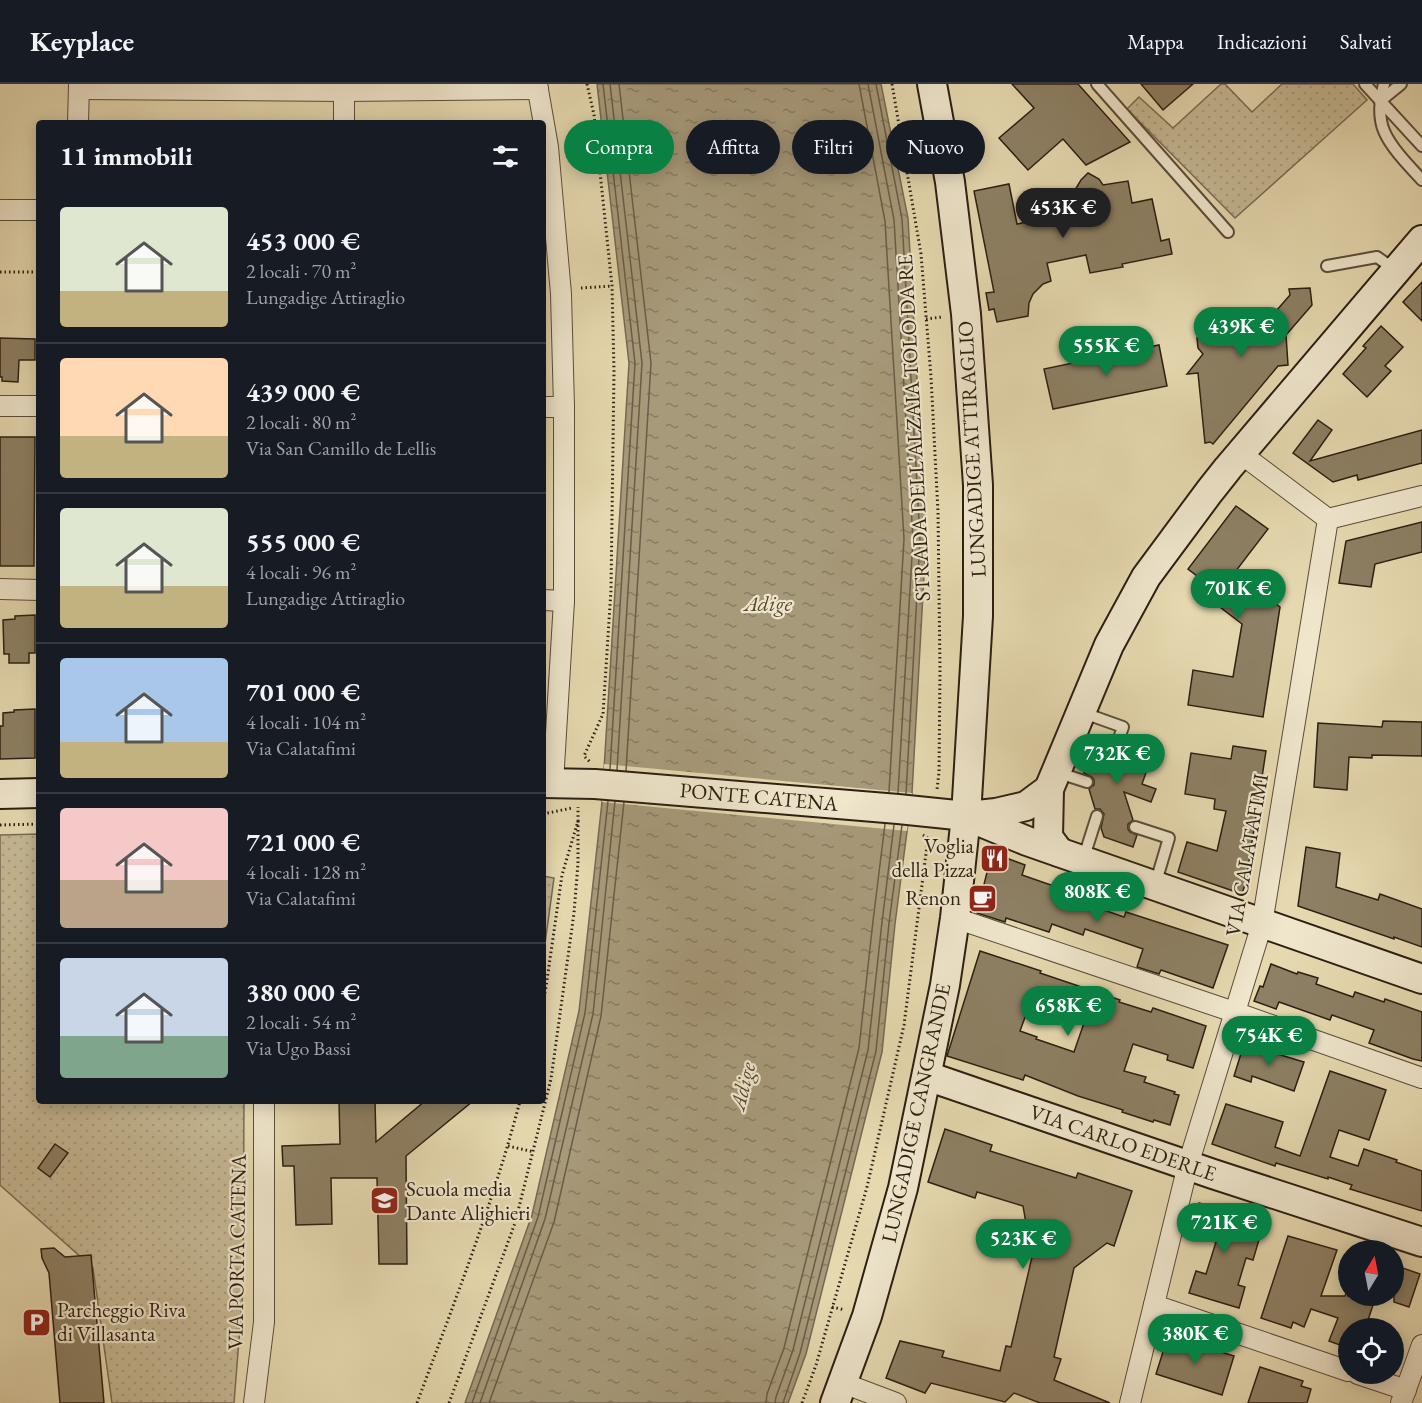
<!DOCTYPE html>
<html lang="it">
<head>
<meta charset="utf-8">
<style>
	body { margin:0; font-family:"EB Garamond",serif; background:#242831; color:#f1f3f6; height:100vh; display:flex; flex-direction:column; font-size:22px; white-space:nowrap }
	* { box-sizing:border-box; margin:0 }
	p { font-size:20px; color:#9ea1a6 }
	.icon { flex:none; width:33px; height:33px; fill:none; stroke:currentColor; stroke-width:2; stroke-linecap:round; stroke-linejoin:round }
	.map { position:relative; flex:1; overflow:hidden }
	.details { position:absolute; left:36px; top:36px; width:510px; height:984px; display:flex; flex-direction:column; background:#171b24; border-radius:6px; box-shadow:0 3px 15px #0003 }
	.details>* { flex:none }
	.hud { position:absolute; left:564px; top:36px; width:570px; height:54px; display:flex; gap:12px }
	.needle { width:39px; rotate:10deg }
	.tools { position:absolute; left:1338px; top:1156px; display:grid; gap:12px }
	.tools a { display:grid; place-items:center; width:66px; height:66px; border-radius:50%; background:#171b24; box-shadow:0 3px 15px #0003; font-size:30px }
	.price { position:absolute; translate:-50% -51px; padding:0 14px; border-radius:21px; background:#0b8043; color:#fff; font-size:20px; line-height:39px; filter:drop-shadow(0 2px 3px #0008) }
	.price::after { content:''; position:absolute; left:50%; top:36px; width:18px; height:14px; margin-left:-9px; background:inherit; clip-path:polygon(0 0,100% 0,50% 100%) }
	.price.active { background:#222; color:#fff }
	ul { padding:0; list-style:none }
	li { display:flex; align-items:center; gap:18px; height:150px; padding:0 24px }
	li+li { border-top:2px solid #363941 }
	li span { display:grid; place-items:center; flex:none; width:168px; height:120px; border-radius:6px; color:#555 }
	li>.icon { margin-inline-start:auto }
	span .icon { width:72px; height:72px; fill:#fffc; stroke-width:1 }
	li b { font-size:26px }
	h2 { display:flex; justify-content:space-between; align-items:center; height:72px; padding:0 24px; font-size:26px }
	.tag { padding:0 21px; border-radius:27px; background:#171b24; box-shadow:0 3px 15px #0003; font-size:21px; line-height:54px }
	.tag.active { background:#0b8043; color:#fff }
	header { display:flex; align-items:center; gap:36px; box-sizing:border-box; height:84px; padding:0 30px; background:#171b24; border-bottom:2px solid #363941 }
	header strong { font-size:28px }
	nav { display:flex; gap:33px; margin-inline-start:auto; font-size:21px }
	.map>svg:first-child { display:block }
</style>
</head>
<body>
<header>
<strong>Keyplace</strong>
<nav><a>Mappa</a><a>Indicazioni</a><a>Salvati</a></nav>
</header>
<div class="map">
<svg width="1422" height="1319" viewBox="0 0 1422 1319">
	<defs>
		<pattern id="park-dots" width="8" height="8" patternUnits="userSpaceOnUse" patternTransform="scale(1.5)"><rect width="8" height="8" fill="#c6b995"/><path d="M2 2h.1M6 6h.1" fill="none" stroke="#aa9f7f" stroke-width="1.8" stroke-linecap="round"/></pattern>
		<pattern id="water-ripples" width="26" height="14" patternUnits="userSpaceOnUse" patternTransform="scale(1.5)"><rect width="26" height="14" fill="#a79a7a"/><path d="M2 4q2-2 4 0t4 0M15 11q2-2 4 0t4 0" fill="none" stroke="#887d63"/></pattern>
	</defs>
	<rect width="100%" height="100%" fill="#e6d9b0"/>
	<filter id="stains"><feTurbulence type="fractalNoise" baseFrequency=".00333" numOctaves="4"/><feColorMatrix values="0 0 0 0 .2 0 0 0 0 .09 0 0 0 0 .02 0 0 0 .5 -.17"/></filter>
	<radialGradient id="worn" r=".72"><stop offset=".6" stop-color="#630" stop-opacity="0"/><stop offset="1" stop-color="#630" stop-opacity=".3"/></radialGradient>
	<g fill="url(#park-dots)" stroke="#796c53" stroke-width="1.5">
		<polygon points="1221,0 1225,0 1252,28 1282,0 1353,0 1367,16 1235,134 1127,25 1139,13 1173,44"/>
		<polygon points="39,750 39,1017 244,1017 243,1205 234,1319 112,1319 93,1184 0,1101 0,751"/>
		<polygon points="543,792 554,794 543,874"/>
	</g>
	<polygon fill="url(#water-ripples)" stroke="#766950" stroke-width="1.5" points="597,0 881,0 908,134 926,455 912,709 895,840 882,968 806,1270 788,1319 465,1319 532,1131 579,927 602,718 629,279"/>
	<polygon fill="#e6d9b0" points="604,680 912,709 907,747 602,718"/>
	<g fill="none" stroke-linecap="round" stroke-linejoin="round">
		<g stroke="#6a5c46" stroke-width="1.5">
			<polyline points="603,0 635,279 610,685"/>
			<polyline points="610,0 642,279 617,686"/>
			<polyline points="619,0 651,279 626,687"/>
			<polyline points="859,0 885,137 904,455 889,708"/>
			<polyline points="868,0 894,136 913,455 898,709"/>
			<polyline points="876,0 902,135 920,455 906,710"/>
			<polyline points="472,1319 538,1133 585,929 608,717"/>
			<polyline points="480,1319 545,1135 593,930 615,717"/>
			<polyline points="489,1319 554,1138 601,932 624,718"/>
			<polyline points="766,1319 767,1310 784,1264 859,964 873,837 885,740"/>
			<polyline points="775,1319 776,1313 793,1266 868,966 882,838 894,741"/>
			<polyline points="783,1319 800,1269 876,967 889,839 902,741"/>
		</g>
	</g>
	<g fill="#8d8064" stroke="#2c1f11" stroke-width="1.5" fill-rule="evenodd">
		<polygon points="1012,0 1078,0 1130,58 1086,81 1063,55 1028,86 999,54 1034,24"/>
		<polygon points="1141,0 1193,0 1163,26"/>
		<polygon points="1088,89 1099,95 1103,101 1128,97 1132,119 1152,115 1161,157 1169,155 1172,170 1122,180 1123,183 1090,189 1086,171 1047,179 1051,197 1043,200 1033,210 1029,219 1028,232 997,238 994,225 989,226 986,209 994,208 974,107 1009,100 1017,140 1056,132 1052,111 1075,106 1081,96"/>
		<polygon points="1422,198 1422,237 1403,218"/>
		<polygon points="1310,204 1312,221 1286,251 1288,281 1278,282 1213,360 1210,358 1205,359 1198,289 1187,290 1203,270 1198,264 1197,254 1201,241 1197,238 1208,230 1220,226 1252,226 1254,252 1290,211 1289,205"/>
		<polygon points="1381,242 1403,263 1385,282 1391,287 1367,313 1343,290 1366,264 1363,262"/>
		<polygon points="0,254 35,255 35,276 19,276 18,298 2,297 2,293 0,293"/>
		<polygon points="1159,261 1167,302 1053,325 1044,285"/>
		<polygon points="1318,336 1332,346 1310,377 1422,346 1422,379 1358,396 1357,391 1333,398 1293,369"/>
		<polygon points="0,353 35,353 34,482 0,482"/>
		<polygon points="1236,422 1268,445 1235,488 1280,523 1263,633 1188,621 1193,586 1233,593 1242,540 1216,520 1222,511 1188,485"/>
		<polygon points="1422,438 1422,468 1375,480 1371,503 1339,499 1346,457"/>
		<polygon points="35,531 35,569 29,569 29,579 9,579 9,570 4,570 3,536 15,535 15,532"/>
		<polygon points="35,625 35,674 0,675 0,642 3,642 3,629 14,628 14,626"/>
		<polygon points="1383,637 1422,638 1422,672 1372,671 1372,674 1349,673 1347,706 1314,703 1318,639 1382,643"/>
		<polygon points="1090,651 1110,658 1106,672 1108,676 1111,678 1118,676 1124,663 1127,664 1130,656 1154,666 1142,700 1156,705 1151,718 1124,708 1133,736 1128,740 1128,745 1130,748 1137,751 1133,763 1104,753 1101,744 1104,730 1100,725 1095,725 1089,705 1094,701 1094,696 1092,693 1084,689 1081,678"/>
		<polygon points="1233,662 1266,667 1246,797 1242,810 1178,788 1187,758 1217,767 1226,727 1214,725 1215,715 1185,710 1191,669 1231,675"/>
		<polygon points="1306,763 1340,769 1336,803 1378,816 1380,810 1422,825 1422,863 1394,853 1394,855 1298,822"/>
		<polygon points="998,771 1025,781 1022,791 1100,818 1098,824 1124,833 1126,828 1228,861 1213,904 1161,886 1159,890 1137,883 1143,865 1085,845 1083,851 1052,840 1049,848 1006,834 1005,838 977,829 990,776"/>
		<path d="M980 867 1041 887 1040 889 1120 916 1119 918 1151 928 1153 924 1206 942 1193 984 1167 976 1168 971 1133 960 1124 987 1146 993 1144 998 1175 1008 1174 1010 1179 1011 1170 1041 1154 1036 1153 1038 1122 1028 1123 1026 1078 1012 1025 991 1023 996 947 972ZM1031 917 1085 936 1074 968 1036 955 1037 953 1020 947Z"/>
		<polygon points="1271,880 1297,890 1298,888 1318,894 1316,900 1353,913 1355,908 1384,918 1385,915 1422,928 1422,977 1413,975 1369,959 1374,946 1332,931 1330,936 1279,918 1276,925 1254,917 1260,902 1263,903"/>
		<polygon points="1244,960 1304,978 1294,1007 1252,992 1251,998 1234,992"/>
		<polygon points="1330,987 1386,1006 1369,1056 1339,1046 1330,1073 1358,1082 1364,1065 1397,1076 1396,1078 1422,1087 1422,1127 1350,1105 1352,1101 1328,1093 1328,1095 1276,1079 1275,1082 1212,1060 1226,1020 1283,1038 1275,1063 1300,1072"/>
		<polygon points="339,1017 375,1017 376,1058 425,1017 473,1017 406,1072 407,1180 379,1180 377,1094 331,1094 332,1140 296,1141 294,1082 283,1082 282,1062 340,1060"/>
		<polygon points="945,1045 992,1061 990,1067 1076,1094 1078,1089 1132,1107 1114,1162 1107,1159 1074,1184 1054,1273 1061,1275 1054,1296 1110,1319 1040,1319 1014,1309 1005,1318 931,1299 925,1309 886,1294 900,1257 944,1267 942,1273 1000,1287 1006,1262 1011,1263 1032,1173 1023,1122 977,1108 975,1114 928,1098"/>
		<polygon points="55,1060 68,1069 50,1093 38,1084"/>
		<polygon points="1199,1119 1231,1128 1230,1133 1263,1142 1253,1176 1246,1174 1238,1201 1245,1203 1239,1224 1189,1209 1196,1187 1206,1190 1216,1158 1190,1151"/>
		<polygon points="1288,1152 1337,1166 1321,1212 1345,1212 1346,1209 1348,1209 1348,1212 1376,1212 1365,1245 1348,1245 1348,1264 1329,1257 1338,1234 1311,1225 1304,1243 1293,1238 1291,1244 1261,1234"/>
		<polygon points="54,1164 65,1173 91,1171 104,1319 60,1319 49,1189 42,1174 41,1165"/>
		<polygon points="1394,1181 1420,1190 1409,1223 1394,1218"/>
		<polygon points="1169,1249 1184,1254 1183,1256 1234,1272 1222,1311 1156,1290"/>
		<polygon points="1260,1283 1303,1297 1301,1302 1311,1305 1307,1319 1248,1319"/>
	</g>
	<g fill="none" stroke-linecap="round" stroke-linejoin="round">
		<defs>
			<g id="lane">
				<polyline points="1097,0 1228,148"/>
				<polyline points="1365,0 1422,62"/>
				<path d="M1384 0C1380 14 1378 33 1384 47 1391 64 1410 83 1422 96"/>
				<polyline points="1380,17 1401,0"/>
				<polyline points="1327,182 1377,173 1394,185"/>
				<polyline points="1081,628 1123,643 1113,671"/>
				<polyline points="1056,688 1087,698"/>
				<polyline points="1135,743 1169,754 1155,801"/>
				<polyline points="1083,776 1097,732"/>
			</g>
			<g id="street">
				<polyline points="537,0 548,63 561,210 564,323 564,517 553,699"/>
				<polyline points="79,5 344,7 538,5"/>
				<polyline points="78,39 79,0"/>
				<polyline points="344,39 344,7"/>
				<polyline points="0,126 39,126"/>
				<polyline points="0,322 39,322"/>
				<polyline points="543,323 564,323"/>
				<polyline points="1240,369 1328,435 1422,412"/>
				<polyline points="0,505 39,506"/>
				<polyline points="543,516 564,517"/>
				<polyline points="955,834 1234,928 1422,994"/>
				<polyline points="1154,1221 1348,1287"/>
				<polyline points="1358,1290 1406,1306"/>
				<polyline points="843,1299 896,1319"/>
				<polyline points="254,1319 264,1238 264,1017"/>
				<polyline points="1130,1319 1188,1081 1262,840 1328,435"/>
				<polyline points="1401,1319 1422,1261"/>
			</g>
			<g id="secondary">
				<polyline points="543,699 595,700 898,725 966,732 1027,757 1422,895"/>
				<polyline points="1049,705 1048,753 1059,768"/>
				<polyline points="0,710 39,709"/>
				<polyline points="968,732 996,729 1026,722 1049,705 1109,561 1146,493 1209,408 1228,384 1422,156"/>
				<polyline points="927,992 1213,1090 1422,1158"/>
				<polyline points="835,1319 867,1232 903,1104 945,901 955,834 966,732 978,532 978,401 966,230 950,98 932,0"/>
			</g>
		</defs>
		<use href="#lane" stroke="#5a4e39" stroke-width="14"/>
		<use href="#street" stroke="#5a4e39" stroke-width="22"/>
		<use href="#secondary" stroke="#2c1f11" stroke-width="32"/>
		<g stroke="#2c1f11" stroke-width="3" stroke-dasharray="1.5 3" stroke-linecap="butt">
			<polyline points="587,0 594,31 612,202 614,287 611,506 603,630 584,672 590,678"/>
			<polyline points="892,0 921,170 931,293 938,428 940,586 939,688 937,706"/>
			<polyline points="0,188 39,188"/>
			<polyline points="581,204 612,202"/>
			<polyline points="926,235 942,233"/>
			<polyline points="543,730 572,724"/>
			<polyline points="0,741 39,740"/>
			<polyline points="543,918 546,903 562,791 578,737 578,723"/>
			<polyline points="508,1062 534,1068"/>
			<polyline points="832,1223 845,1226"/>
			<path d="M417 1319C454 1219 493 1120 520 1017"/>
			<polyline points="449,1319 515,1139 551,995 574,829 578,779 578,737"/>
			<polyline points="802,1319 816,1281 867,1103 904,941 928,754 923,751"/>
		</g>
		<use href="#lane" stroke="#efe6cc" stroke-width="10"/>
		<use href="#street" stroke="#efe6cc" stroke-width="20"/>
		<use href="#secondary" stroke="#efe6cc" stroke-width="28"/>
	</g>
	<defs>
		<symbol id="restaurant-square" viewBox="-11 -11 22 22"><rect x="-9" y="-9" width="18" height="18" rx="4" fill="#8f2418" stroke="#efe6cc"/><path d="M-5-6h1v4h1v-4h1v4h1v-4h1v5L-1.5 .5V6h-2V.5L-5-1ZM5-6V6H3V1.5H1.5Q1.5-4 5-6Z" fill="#fff"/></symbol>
		<symbol id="cafe-square" viewBox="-11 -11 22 22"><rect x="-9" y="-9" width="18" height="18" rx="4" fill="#8f2418" stroke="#efe6cc"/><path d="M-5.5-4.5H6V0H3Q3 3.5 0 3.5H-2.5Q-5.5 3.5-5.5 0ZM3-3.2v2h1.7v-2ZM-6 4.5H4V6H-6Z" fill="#fff"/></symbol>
		<symbol id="school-square" viewBox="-11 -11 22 22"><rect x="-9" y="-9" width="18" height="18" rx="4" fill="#8f2418" stroke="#efe6cc"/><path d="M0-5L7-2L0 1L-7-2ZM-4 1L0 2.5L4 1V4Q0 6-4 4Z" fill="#fff"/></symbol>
		<symbol id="parking-square" viewBox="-11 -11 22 22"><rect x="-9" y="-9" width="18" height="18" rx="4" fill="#8f2418" stroke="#efe6cc"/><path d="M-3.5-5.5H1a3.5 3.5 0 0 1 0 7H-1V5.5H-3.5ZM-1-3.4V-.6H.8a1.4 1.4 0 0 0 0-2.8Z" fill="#fff"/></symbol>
	</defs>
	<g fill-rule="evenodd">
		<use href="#restaurant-square" x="978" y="758" width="33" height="33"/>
		<use href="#cafe-square" x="966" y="798" width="33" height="33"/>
		<use href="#school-square" x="368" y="1100" width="33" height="33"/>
		<use href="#parking-square" x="20" y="1222" width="33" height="33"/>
	</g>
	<g text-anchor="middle" stroke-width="4.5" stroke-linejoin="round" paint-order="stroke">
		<g font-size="21" fill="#2c1f11" stroke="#efe6cc">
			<text transform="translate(914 344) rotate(-93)" y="7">STRADA DELL'ALZAIA TOLO DA RE</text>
			<text transform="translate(972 365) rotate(-93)" y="7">LUNGADIGE ATTIRAGLIO</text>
			<text transform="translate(759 713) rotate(5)" y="7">PONTE CATENA</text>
			<text transform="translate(1247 771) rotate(-80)" y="7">VIA CALATAFIMI</text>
			<text transform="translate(916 1029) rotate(-78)" y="7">LUNGADIGE CANGRANDE</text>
			<text transform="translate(1123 1059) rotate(19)" y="7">VIA CARLO EDERLE</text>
			<text transform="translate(237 1168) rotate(-89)" y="7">VIA PORTA CATENA</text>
		</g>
		<g font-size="21" fill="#2c1f11" stroke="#efe6cc" text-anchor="end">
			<text x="974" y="769">Voglia<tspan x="974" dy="24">della Pizza</tspan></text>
			<text x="961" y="821">Renon</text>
			<text x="406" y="1112" text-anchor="start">Scuola media<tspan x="406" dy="24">Dante Alighieri</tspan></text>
			<text x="57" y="1233" text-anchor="start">Parcheggio Riva<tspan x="57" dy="24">di Villasanta</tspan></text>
		</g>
		<g font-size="22" font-style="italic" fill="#574a36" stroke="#efe6cc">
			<text x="768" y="527">Adige</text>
			<text transform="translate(742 1002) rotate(-76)" y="8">Adige</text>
		</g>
	</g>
	<rect width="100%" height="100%" filter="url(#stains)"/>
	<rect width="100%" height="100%" fill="url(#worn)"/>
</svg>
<div class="tools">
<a><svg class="needle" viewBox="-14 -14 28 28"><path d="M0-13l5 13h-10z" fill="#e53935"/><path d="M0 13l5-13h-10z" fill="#9ea1a6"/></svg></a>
<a><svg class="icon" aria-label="locate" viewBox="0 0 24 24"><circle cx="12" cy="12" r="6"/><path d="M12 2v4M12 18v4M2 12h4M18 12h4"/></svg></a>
</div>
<b class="price active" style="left:1063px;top:155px">453K €</b>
<b class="price" style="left:1241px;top:274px">439K €</b>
<b class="price" style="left:1106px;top:293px">555K €</b>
<b class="price" style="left:1238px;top:536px">701K €</b>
<b class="price" style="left:1117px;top:701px">732K €</b>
<b class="price" style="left:1097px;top:839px">808K €</b>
<b class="price" style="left:1068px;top:953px">658K €</b>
<b class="price" style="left:1269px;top:983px">754K €</b>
<b class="price" style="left:1224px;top:1170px">721K €</b>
<b class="price" style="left:1023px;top:1186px">523K €</b>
<b class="price" style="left:1195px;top:1281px">380K €</b>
<div class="hud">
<a class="tag active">Compra</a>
<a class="tag">Affitta</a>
<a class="tag">Filtri</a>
<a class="tag">Nuovo</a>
</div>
<section class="details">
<h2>11 immobili<svg class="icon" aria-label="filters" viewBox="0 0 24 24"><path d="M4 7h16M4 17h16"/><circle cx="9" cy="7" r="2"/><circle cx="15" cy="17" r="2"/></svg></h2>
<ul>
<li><span style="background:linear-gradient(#dfe7d0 70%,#c2b280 0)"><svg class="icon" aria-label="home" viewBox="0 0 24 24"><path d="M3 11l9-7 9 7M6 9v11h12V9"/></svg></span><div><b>453 000 €</b><p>2 locali · 70 m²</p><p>Lungadige Attiraglio</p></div></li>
<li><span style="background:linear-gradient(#ffd9b3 65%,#c2b280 0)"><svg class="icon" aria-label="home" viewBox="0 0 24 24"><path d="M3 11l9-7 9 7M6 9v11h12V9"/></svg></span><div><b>439 000 €</b><p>2 locali · 80 m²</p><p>Via San Camillo de Lellis</p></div></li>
<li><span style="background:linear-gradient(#dfe7d0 65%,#c2b280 0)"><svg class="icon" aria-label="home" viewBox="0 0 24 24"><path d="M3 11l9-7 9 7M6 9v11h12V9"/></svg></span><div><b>555 000 €</b><p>4 locali · 96 m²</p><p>Lungadige Attiraglio</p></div></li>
<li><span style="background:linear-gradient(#a9c7e8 70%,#c2b280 0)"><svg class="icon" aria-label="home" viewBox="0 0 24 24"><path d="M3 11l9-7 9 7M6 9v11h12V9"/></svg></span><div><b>701 000 €</b><p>4 locali · 104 m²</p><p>Via Calatafimi</p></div></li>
<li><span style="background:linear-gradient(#f6c9c9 60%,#b9a48a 0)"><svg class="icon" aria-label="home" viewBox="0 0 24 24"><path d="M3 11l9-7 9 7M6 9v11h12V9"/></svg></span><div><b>721 000 €</b><p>4 locali · 128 m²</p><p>Via Calatafimi</p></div></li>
<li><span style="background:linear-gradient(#c9d6e8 65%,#7fa58c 0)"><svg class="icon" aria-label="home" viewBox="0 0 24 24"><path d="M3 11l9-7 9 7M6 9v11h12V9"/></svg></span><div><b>380 000 €</b><p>2 locali · 54 m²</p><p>Via Ugo Bassi</p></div></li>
</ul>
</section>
</div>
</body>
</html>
